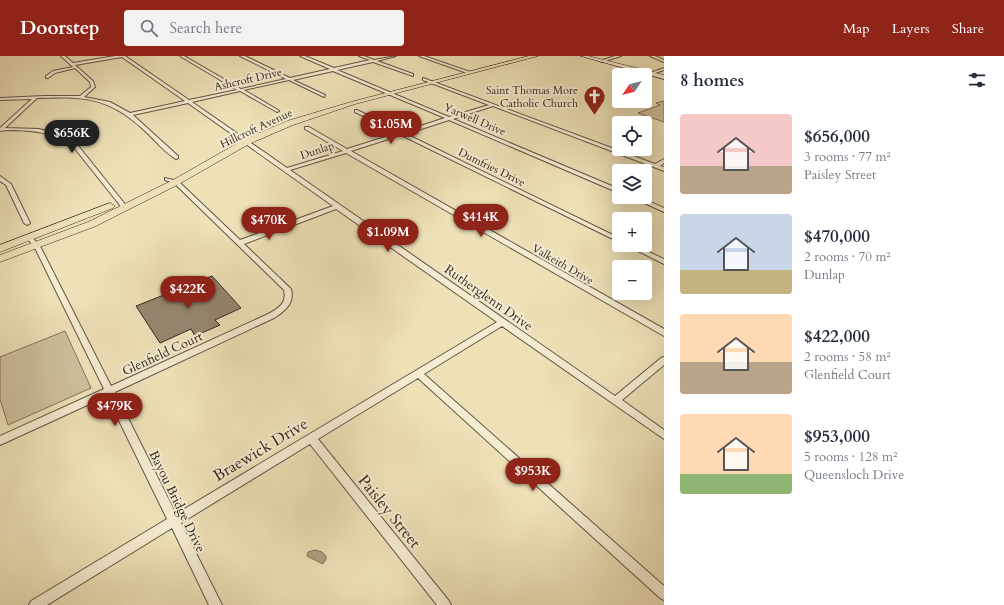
<!DOCTYPE html>
<html lang="en">
<head>
<meta charset="utf-8">
<style>
	body { margin:0; font-family:Cardo,serif; background:#f2f2f3; color:#1f2937; height:100vh; display:flex; flex-direction:column; font-size:15px; white-space:nowrap }
	* { box-sizing:border-box; margin:0 }
	p { font-size:13px; color:#747a83 }
	.icon { flex:none; width:22px; height:22px; fill:none; stroke:currentColor; stroke-width:2; stroke-linecap:round; stroke-linejoin:round }
	.map { position:relative; flex:1; overflow:hidden }
	.side { display:flex; flex-direction:column; background:#fff; width:340px }
	.side>* { flex:none }
	.needle { width:26px; rotate:235deg }
	.controls { position:absolute; left:612px; top:12px; display:grid; gap:8px }
	.controls a { display:grid; place-items:center; width:40px; height:40px; border-radius:4px; background:#fff; box-shadow:0 4px 16px #0002; font-size:20px }
	.price { position:absolute; translate:-50% -34px; padding:0 9px; border-radius:14px; background:#8f2418; color:#fff; font-size:13px; line-height:26px; filter:drop-shadow(0 1px 2px #0008) }
	.price::after { content:''; position:absolute; left:50%; top:24px; width:12px; height:9px; margin-left:-6px; background:inherit; clip-path:polygon(0 0,100% 0,50% 100%) }
	.price.on { background:#222; color:#fff }
	ul { padding:0; list-style:none }
	li { display:flex; align-items:center; gap:12px; height:100px; padding:0 16px }
	li span { display:grid; place-items:center; flex:none; width:112px; height:80px; border-radius:4px; color:#555 }
	li>.icon { margin-inline-start:auto }
	span .icon { width:48px; height:48px; fill:#fffc; stroke-width:1 }
	li b { font-size:17px }
	h2 { display:flex; justify-content:space-between; align-items:center; height:48px; padding:0 16px; font-size:17px }
	header { display:flex; align-items:center; gap:24px; box-sizing:border-box; height:56px; padding:0 20px; background:#8f2418; color:#fff }
	header strong { font-size:19px }
	nav { display:flex; gap:22px; margin-inline-start:auto; font-size:14px }
	.search { width:280px; height:36px; background:#f2f2f3; display:flex; align-items:center; gap:10px; box-sizing:border-box; padding:0 14px; border-radius:4px; color:#747a83; font-size:15px }
	main { display:flex; flex:1; min-height:0 }
	.map>svg:first-child { display:block }
</style>
</head>
<body>
<header>
<strong>Doorstep</strong>
<div class="search"><svg class="icon" aria-label="search" viewBox="0 0 24 24"><circle cx="10" cy="10" r="6"/><path d="M15 15l6 6"/></svg>Search here</div>
<nav><a>Map</a><a>Layers</a><a>Share</a></nav>
</header>
<main>
<div class="map">
<svg width="664" height="549" viewBox="0 0 664 549">
	<rect width="100%" height="100%" fill="#eee1b8"/>
	<filter id="stains"><feTurbulence type="fractalNoise" baseFrequency=".005" numOctaves="4"/><feColorMatrix values="0 0 0 0 .2 0 0 0 0 .09 0 0 0 0 .02 0 0 0 .5 -.17"/></filter>
	<radialGradient id="worn" r=".72"><stop offset=".6" stop-color="#630" stop-opacity="0"/><stop offset="1" stop-color="#630" stop-opacity=".3"/></radialGradient>
	<g fill="#cec19e" stroke="#81735e">
		<polygon points="664,45 664,66 638,57 660,49 656,47"/>
		<polygon points="65,275 91,332 8,369 0,343 0,301"/>
	</g>
	<polygon fill="#afa184" stroke="#7e6f5c" points="315,494 322,496 326,500 326,503 323,508 307,500 308,496"/>
	<polygon fill="#95876f" stroke="#34251f" points="212,220 241,252 215,264 220,269 195,280 191,273 160,287 136,250"/>
	<g fill="none" stroke-linecap="round" stroke-linejoin="round">
		<defs>
			<g id="street">
				<path d="M61 0H65L73 7 115 0H125L189 44 237 34 180 0H184L241 33 286 23 240 0H245L290 22 330 13 300 0H305L334 12 370 4 359 0H364L374 4 396 0 377 5 413 18V20L373 6 337 14 449 61 489 49 423 24V22L655 108 664 103V107L660 110 664 111V115L493 50 453 63 619 133V137L449 64 406 78 619 182V186L401 79 351 95 664 273V280L346 97 290 114 615 340 661 302 664 301V309L622 344 664 374V383L502 270 424 318 664 530V544L660 542 418 322 318 383 449 545 451 549H437L310 388 181 467 222 549H209L172 472 47 549H29L31 545 167 463 107 340 0 389V380L104 333 35 192 27 182 28 181H32L41 192 111 330 268 258C279 252 287 247 284 234L174 127 165 124V122L178 125 240 184 333 150 188 47 133 59 178 100V102L176 103C165 97 153 82 144 74 109 41 83 40 37 42L5 72 39 73 59 78 68 82 76 87 128 152 125 154 123 153 72 89C55 77 36 75 15 74 10 74 5 74 0 75V72L32 43 0 44V42L45 40H80L91 31 90 26 75 12 55 17 48 22H46V20L53 15 73 11ZM122 1 185 45 130 57 110 46 84 41 95 31 93 25 75 9ZM333 15 445 62 402 76 357 54H355V56L398 77 347 93 309 71H305V73L343 95 287 112 192 46 240 35 277 56 279 55 278 54 244 34 289 24 324 41 325 39 293 24ZM336 153 497 266 176 458 115 336 274 262C285 255 295 247 291 233L244 188Z"/>
				<polygon points="419,0 424,0 470,16 467,17"/>
				<polygon points="615,0 621,0 602,6 600,5"/>
				<polygon points="650,0 655,0 664,4 664,6"/>
				<polygon points="664,12 664,14 649,19 647,18"/>
				<polygon points="0,120 11,128 30,167 29,168 27,169 24,167 6,129 0,125"/>
				<polygon points="631,141 639,141 664,152 664,156"/>
				<polygon points="626,189 634,189 664,203 664,208"/>
			</g>
			<polygon id="secondary" points="581,0 588,0 664,19 664,23"/>
			<g id="primary">
				<polygon points="529,0 538,0 355,48 293,69 249,88 179,128 96,170 0,206 0,199 88,166 173,124 243,84 287,65 351,46"/>
				<polygon points="110,147 115,150 113,152 0,196 0,189"/>
			</g>
		</defs>
		<use href="#street" stroke="#625445" stroke-width="2"/>
		<use href="#secondary" stroke="#34251f" stroke-width="1"/>
		<use href="#primary" stroke="#34251f" stroke-width="1"/>
		<use href="#street" fill="#f4ecd1" fill-rule="evenodd"/>
		<use href="#secondary" fill="#f4ecd1" fill-rule="evenodd"/>
		<use href="#primary" fill="#eee1b8" fill-rule="evenodd"/>
	</g>
	<defs>
		<symbol id="church-pin" viewBox="-11 -11 22 30"><path d="M0 17L-7.5 6A9.5 9.5 0 1 1 7.5 6Z" fill="#8f2418" stroke="#f4ecd1"/><path d="M-1.2-6h2.4v3.5h3.3v2.4h-3.3V6h-2.4V-.1h-3.3v-2.4h3.3Z" fill="#fff"/></symbol>
	</defs>
	<g fill-rule="evenodd">
		<use href="#church-pin" x="582" y="28" width="25" height="34"/>
	</g>
	<g text-anchor="middle" stroke-width="4" stroke-linejoin="round" paint-order="stroke">
		<g font-size="11" fill="#34251f" stroke="#f4ecd1">
			<text transform="translate(248 23) rotate(-13)" y="4">Ashcroft Drive</text>
			<text transform="translate(475 63) rotate(23)" y="4">Yarwell Drive</text>
			<text transform="translate(256 72) rotate(-25)" y="4">Hillcroft Avenue</text>
			<text transform="translate(317 94) rotate(-18)" y="4">Dunlap</text>
			<text transform="translate(492 111) rotate(26)" y="4">Dumfries Drive</text>
			<text transform="translate(563 208) rotate(30)" y="4">Valkeith Drive</text>
		</g>
		<g font-size="11" fill="#34251f" stroke="#f4ecd1" text-anchor="end">
			<text x="578" y="38">Saint Thomas More<tspan x="578" dy="13">Catholic Church</tspan></text>
		</g>
		<g font-size="13" fill="#34251f" stroke="#f4ecd1">
			<text transform="translate(489 241) rotate(35)" y="5">Rutherglenn Drive</text>
			<text transform="translate(162 297) rotate(-25)" y="5">Glenfield Court</text>
			<text transform="translate(178 445) rotate(64)" y="5">Bayou Bridge Drive</text>
		</g>
		<g font-size="16" fill="#34251f" stroke="#f4ecd1">
			<text transform="translate(260 393) rotate(-31)" y="6">Braewick Drive</text>
			<text transform="translate(390 455) rotate(51)" y="6">Paisley Street</text>
		</g>
	</g>
	<rect width="100%" height="100%" filter="url(#stains)"/>
	<rect width="100%" height="100%" fill="url(#worn)"/>
</svg>
<div class="controls">
<a><svg class="needle" viewBox="-14 -14 28 28"><path d="M0-13l5 13h-10z" fill="#e53935"/><path d="M0 13l5-13h-10z" fill="#747a83"/></svg></a>
<a><svg class="icon" aria-label="locate" viewBox="0 0 24 24"><circle cx="12" cy="12" r="6"/><path d="M12 2v4M12 18v4M2 12h4M18 12h4"/></svg></a>
<a><svg class="icon" aria-label="layers" viewBox="0 0 24 24"><path d="M12 4l9 5-9 5-9-5zM3 14l9 5 9-5"/></svg></a>
<a>+</a>
<a>−</a>
</div>
<b class="price" style="left:391px;top:89px">$1.05M</b>
<b class="price on" style="left:72px;top:98px">$656K</b>
<b class="price" style="left:481px;top:182px">$414K</b>
<b class="price" style="left:269px;top:185px">$470K</b>
<b class="price" style="left:388px;top:197px">$1.09M</b>
<b class="price" style="left:188px;top:254px">$422K</b>
<b class="price" style="left:115px;top:371px">$479K</b>
<b class="price" style="left:533px;top:436px">$953K</b>
</div>
<section class="side">
<h2>8 homes<svg class="icon" aria-label="filters" viewBox="0 0 24 24"><path d="M4 7h16M4 17h16"/><circle cx="9" cy="7" r="2"/><circle cx="15" cy="17" r="2"/></svg></h2>
<ul>
<li><span style="background:linear-gradient(#f6c9c9 65%,#b9a48a 0)"><svg class="icon" aria-label="home" viewBox="0 0 24 24"><path d="M3 11l9-7 9 7M6 9v11h12V9"/></svg></span><div><b>$656,000</b><p>3 rooms · 77 m²</p><p>Paisley Street</p></div></li>
<li><span style="background:linear-gradient(#c9d6e8 70%,#c2b280 0)"><svg class="icon" aria-label="home" viewBox="0 0 24 24"><path d="M3 11l9-7 9 7M6 9v11h12V9"/></svg></span><div><b>$470,000</b><p>2 rooms · 70 m²</p><p>Dunlap</p></div></li>
<li><span style="background:linear-gradient(#ffd9b3 60%,#b9a48a 0)"><svg class="icon" aria-label="home" viewBox="0 0 24 24"><path d="M3 11l9-7 9 7M6 9v11h12V9"/></svg></span><div><b>$422,000</b><p>2 rooms · 58 m²</p><p>Glenfield Court</p></div></li>
<li><span style="background:linear-gradient(#ffd9b3 75%,#8fb573 0)"><svg class="icon" aria-label="home" viewBox="0 0 24 24"><path d="M3 11l9-7 9 7M6 9v11h12V9"/></svg></span><div><b>$953,000</b><p>5 rooms · 128 m²</p><p>Queensloch Drive</p></div></li>
</ul>
</section>
</main>
</body>
</html>
